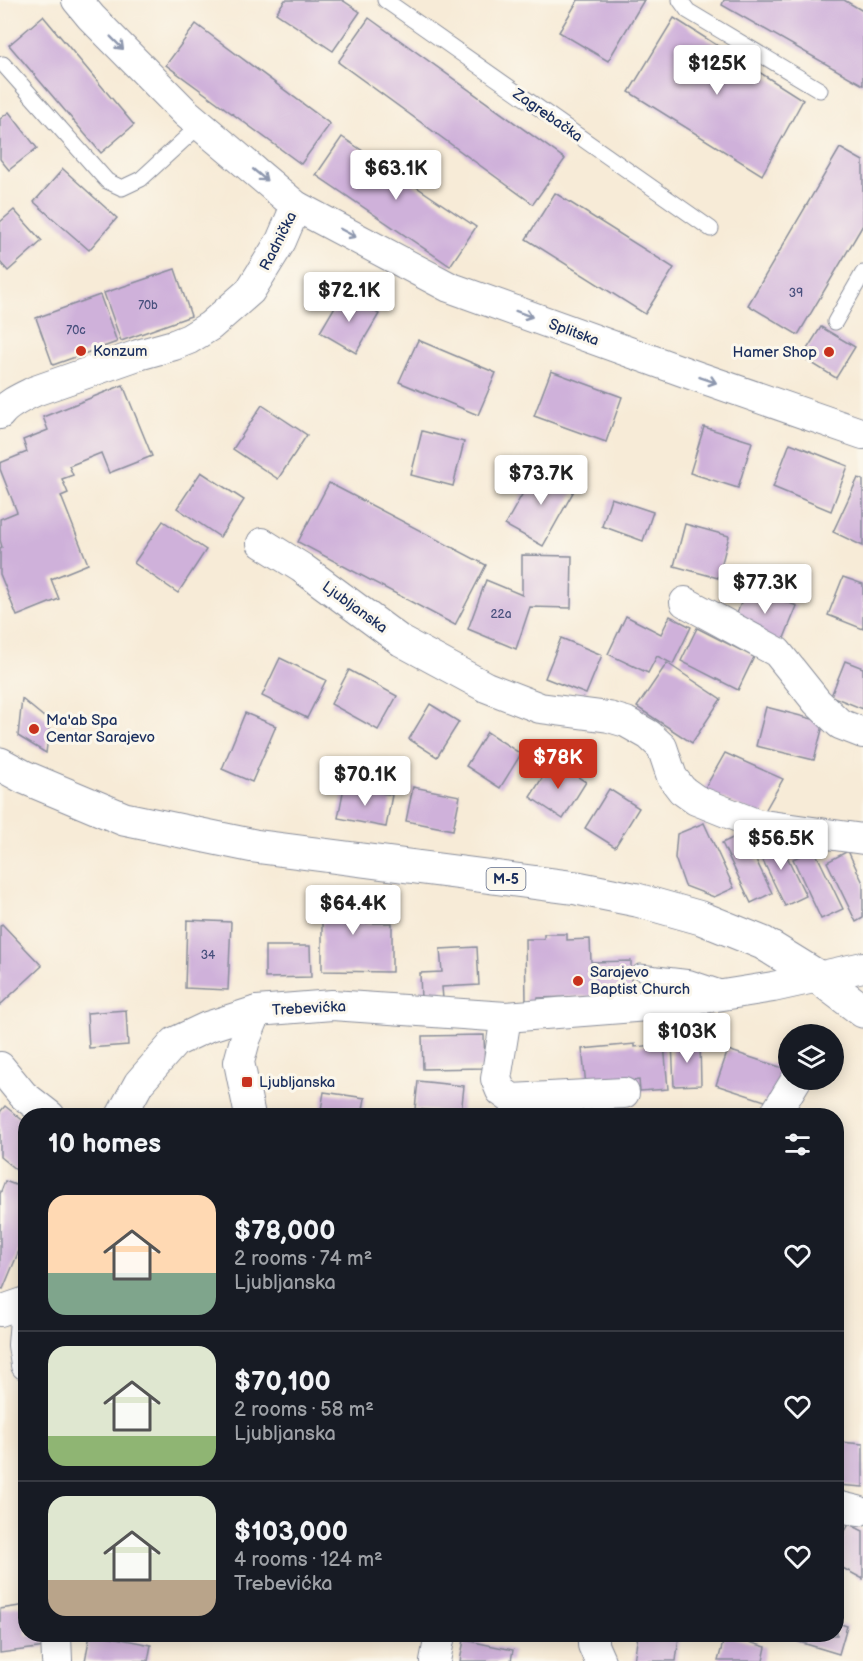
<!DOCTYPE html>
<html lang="en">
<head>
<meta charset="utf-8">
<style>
	body { margin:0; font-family:"Balsamiq Sans",sans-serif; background:#20242c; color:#f1f3f6; height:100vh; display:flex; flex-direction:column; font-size:22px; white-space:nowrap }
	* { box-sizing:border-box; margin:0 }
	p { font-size:20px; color:#9ea1a6 }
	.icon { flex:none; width:33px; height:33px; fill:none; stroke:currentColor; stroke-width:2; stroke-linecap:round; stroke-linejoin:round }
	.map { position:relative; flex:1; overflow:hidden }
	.side { position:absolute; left:18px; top:1108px; width:826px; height:534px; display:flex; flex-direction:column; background:#171b24; border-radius:24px; box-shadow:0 3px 15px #0003 }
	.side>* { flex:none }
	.controls { position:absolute; left:778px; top:1024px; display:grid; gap:12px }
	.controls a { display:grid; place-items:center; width:66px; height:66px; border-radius:50%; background:#171b24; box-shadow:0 3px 15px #0003; font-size:30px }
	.price { position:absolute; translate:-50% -51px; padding:0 14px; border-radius:6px; background:#fff; color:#222; font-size:20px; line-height:39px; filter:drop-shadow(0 2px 3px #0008) }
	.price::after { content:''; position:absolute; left:50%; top:36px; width:18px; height:14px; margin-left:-9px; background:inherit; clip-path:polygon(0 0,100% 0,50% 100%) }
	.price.on { background:#c8321e; color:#fff }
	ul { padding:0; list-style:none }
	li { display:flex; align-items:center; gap:18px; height:150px; padding:0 30px }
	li+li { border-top:2px solid #363941 }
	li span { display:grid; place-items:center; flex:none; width:168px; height:120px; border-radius:18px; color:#555 }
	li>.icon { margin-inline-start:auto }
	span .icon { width:72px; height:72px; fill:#fffc; stroke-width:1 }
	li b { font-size:26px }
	h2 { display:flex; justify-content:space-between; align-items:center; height:72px; padding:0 30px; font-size:26px }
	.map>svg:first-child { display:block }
</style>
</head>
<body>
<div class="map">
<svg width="863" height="1661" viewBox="0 0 863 1661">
	<rect width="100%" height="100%" fill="#fbf7ec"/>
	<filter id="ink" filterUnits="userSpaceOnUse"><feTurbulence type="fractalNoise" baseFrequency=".0167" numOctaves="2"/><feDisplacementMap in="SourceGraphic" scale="12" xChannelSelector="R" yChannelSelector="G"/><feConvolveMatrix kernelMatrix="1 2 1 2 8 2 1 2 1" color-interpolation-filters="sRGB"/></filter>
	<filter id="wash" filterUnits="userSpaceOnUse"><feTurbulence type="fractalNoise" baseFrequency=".008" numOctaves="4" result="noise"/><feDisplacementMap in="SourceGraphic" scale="24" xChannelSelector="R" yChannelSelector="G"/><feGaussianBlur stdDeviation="1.35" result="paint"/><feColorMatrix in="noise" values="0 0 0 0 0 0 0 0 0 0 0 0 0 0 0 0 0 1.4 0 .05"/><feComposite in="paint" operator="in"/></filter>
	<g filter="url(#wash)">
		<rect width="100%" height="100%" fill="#f7ebd7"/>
		<g id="blocks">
			<g fill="#cfb1da">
				<polygon points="285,0 342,0 360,12 333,51 276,13"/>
				<polygon points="578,0 644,0 608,61 559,32"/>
				<polygon points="724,0 844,0 863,11 863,85 722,5"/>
				<polygon points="43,16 134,125 101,153 9,45"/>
				<polygon points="369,18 565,159 533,204 338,62"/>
				<polygon points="674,18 803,100 762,175 629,92"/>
				<polygon points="196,24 330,124 301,164 166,65"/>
				<polygon points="9,112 37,148 9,170 0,159 0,119"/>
				<polygon points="342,137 476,227 450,266 316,175"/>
				<polygon points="840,148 863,161 863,225 798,335 748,305"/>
				<polygon points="63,169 117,218 89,250 34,202"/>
				<polygon points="555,193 674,268 645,314 526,239"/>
				<polygon points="14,210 42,241 8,271 0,262 0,222"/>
				<polygon points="175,269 191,316 121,341 104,293"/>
				<polygon points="343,293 379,314 356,353 320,332"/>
				<polygon points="100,295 117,342 53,365 36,318"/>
				<polygon points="821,327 855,347 836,378 802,357"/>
				<polygon points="418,340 496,373 478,415 399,382"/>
				<polygon points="551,371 622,397 606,442 534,416"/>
				<polygon points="123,385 152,456 109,473 101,453 69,466 73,475 62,479 68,493 61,496 88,564 51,579 59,599 17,616 0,574 0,548 2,547 0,540 0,519 17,512 0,469 0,463 27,452 23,440 48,430 43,417"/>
				<polygon points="262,405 307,435 278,479 233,449"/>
				<polygon points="704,427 752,442 738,488 690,473"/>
				<polygon points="422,431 464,442 453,486 411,475"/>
				<polygon points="790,443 848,466 831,511 773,487"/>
				<polygon points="538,466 576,487 543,546 505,525"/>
				<polygon points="201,472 244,500 220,537 177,508"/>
				<polygon points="858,478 863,480 863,546 833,532"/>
				<polygon points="329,483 486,565 455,625 298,542"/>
				<polygon points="611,498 653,512 643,541 602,526"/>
				<polygon points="163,521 206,550 178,593 134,563"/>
				<polygon points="685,524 729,536 718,578 674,566"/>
				<polygon points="522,555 572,556 571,608 530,607 516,649 468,629 486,580 522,595"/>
				<polygon points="843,577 863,584 863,629 828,615"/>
				<polygon points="747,587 797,606 782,643 733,624"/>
				<polygon points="626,616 661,634 670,616 691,627 673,664 657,656 648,673 608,654"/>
				<polygon points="697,628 754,657 738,690 681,661"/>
				<polygon points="561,638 602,655 586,694 545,678"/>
				<polygon points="280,658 326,680 307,718 262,696"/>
				<polygon points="845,661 863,668 863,709 831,696"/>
				<polygon points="667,663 721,699 692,743 637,707"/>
				<polygon points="349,670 397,696 378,730 331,704"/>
				<polygon points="22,699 50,722 46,753 18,736"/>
				<polygon points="430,704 459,722 437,757 409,739"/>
				<polygon points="766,707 824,722 814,760 756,746"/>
				<polygon points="245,713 276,726 252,782 222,769"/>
				<polygon points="487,732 521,754 500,788 466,766"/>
				<polygon points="725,753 783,779 762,816 704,790"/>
				<polygon points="553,761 586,782 563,819 530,797"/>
				<polygon points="344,787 392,795 386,827 338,818"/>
				<polygon points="413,787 460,796 453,830 406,821"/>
				<polygon points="609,789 639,808 615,847 585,828"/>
				<polygon points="704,823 734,888 714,897 685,886 675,858 677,834"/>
				<polygon points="743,833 772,893 751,903 722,843"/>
				<polygon points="777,836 806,896 785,906 756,846"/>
				<polygon points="814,849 843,909 821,919 793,859"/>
				<polygon points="848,851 863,883 863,918 856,922 827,862"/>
				<polygon points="322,892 367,892 366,923 392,923 392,972 322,971"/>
				<polygon points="187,920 231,922 228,990 185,988"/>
				<polygon points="2,924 42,966 0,1005 0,926"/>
				<polygon points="544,934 567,934 567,940 590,939 591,962 631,961 631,995 538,998 538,1002 526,1002 525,939 544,939"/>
				<polygon points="265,946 310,946 311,977 265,978"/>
				<polygon points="477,947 479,985 442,987 443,999 421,1000 420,973 442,972 440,949"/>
				<polygon points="126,1010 128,1045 89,1048 87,1013"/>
				<polygon points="484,1035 485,1068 423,1069 422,1036"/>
				<polygon points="700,1042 701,1085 674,1086 672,1043"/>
				<polygon points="635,1044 635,1047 664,1044 668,1089 640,1091 639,1080 586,1085 582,1049"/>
				<polygon points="728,1050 786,1069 774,1104 716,1085"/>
				<polygon points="418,1081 464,1086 461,1114 415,1109"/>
				<polygon points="324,1092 365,1098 362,1116 320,1116"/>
				<polygon points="5,1106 26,1123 26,1178 0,1157 0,1112"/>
				<polygon points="5,1181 26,1189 26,1234 3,1289 0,1288 0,1194"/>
				<polygon points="839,1442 863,1444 863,1487 837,1485"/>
				<polygon points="849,1524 863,1531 863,1579 837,1565 837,1546"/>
				<polygon points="26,1605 26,1635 44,1635 45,1647 0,1653 0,1609"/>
				<polygon points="837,1623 847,1626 839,1654 796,1641 798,1635 837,1635"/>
				<polygon points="90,1635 101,1635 151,1645 148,1661 85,1661"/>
				<polygon points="638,1635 679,1637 676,1661 634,1661"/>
				<polygon points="725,1635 766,1647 763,1661 718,1661"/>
				<polygon points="464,1640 513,1650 511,1661 460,1661"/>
			</g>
		</g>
	</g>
	<g filter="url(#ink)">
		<use href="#blocks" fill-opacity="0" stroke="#898d9a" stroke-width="1.5"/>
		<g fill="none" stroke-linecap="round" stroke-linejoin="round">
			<defs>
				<g id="lane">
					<polyline points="385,0 711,229"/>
					<polyline points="680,0 688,11 820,90"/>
					<polyline points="3,64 107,181 122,188 141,179 200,125"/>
					<polyline points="835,322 863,273"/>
					<polyline points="640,972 691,978 724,989"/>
				</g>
				<g id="street">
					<polyline points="77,0 91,17 186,113 296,206 449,287 696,376 863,434"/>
					<path d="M0 414C8 403 23 397 35 391L138 355 174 345 189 339 210 326 250 291 281 241 296 206"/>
					<polyline points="262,543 302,568 401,641 486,687 540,708 609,717 626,722 649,735 662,747 672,777 682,790 696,800 756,824 863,839"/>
					<polyline points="685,602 777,652 817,702 840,724 863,733"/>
					<polyline points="506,1017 496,1079 501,1091 512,1099 624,1093"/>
					<polyline points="0,1067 23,1095 50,1116"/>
					<polyline points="121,1116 139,1083 175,1042 207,1027 257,1011 332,1005 506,1017 660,1005 773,987 863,967"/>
					<polyline points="250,1116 239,1062 245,1040 257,1011"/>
					<polyline points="774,1116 796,1080"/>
					<polyline points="26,1307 23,1345 26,1365"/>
					<polyline points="0,1311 26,1302"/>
					<polyline points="837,1506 858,1511"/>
					<polyline points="56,1635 57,1661"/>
					<polyline points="593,1635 593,1645 600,1661"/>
					<polyline points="435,1661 440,1635"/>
				</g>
				<polyline id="primary" points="0,764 24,777 124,819 254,846 577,888 637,900 701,918 763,943 818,977 863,1011"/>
			</defs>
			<use href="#lane" stroke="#898d9a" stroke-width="17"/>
			<use href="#street" stroke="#898d9a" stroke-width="32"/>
			<use href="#primary" stroke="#898d9a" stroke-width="35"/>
			<use href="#lane" stroke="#fff" stroke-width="15"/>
			<use href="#street" stroke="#fff" stroke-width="30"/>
			<use href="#primary" stroke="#fff" stroke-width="33"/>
		</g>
		<defs><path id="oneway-shaft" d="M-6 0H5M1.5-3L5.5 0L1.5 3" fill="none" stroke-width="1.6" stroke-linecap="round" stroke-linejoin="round" transform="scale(1.5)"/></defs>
		<g stroke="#8d97ae">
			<use href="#oneway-shaft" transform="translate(117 43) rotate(45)"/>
			<use href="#oneway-shaft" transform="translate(260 175) rotate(40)"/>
			<use href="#oneway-shaft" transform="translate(348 233) rotate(28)"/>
			<use href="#oneway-shaft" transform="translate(524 314) rotate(20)"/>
			<use href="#oneway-shaft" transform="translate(708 380) rotate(19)"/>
		</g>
	</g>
	<g fill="#c8321e" stroke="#fbf7ec" stroke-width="2">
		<circle cx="81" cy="351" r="6"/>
		<circle cx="829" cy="352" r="6"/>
		<circle cx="34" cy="729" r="6"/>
		<circle cx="578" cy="981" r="6"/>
		<rect x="241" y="1076" width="12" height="12" rx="3"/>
	</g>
	<g text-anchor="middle" stroke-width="6" stroke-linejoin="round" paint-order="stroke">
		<g font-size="12" fill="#48507d">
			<text x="796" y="297">39</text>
			<text x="148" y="309">70b</text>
			<text x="76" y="334">70c</text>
			<text x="501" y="618">22a</text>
			<text x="208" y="959">34</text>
		</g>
		<rect fill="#fbf7ec" stroke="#5e6b89" stroke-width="1.5" x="486.5" y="868" width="39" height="22" rx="4.5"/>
		<g font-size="14" font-weight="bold" fill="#1b2f5e">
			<text x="506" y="884">M-5</text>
		</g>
		<g font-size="15" fill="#1b2f5e" stroke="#fbf7ec">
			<text transform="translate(548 115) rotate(35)" y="5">Zagrebačka</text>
			<text transform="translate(278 241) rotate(-63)" y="5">Radnička</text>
			<text transform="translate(574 332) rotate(20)" y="5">Splitska</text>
			<text transform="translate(355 607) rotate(36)" y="5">Ljubljanska</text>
			<text transform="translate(309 1008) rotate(-3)" y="5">Trebevićka</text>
		</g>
		<g font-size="15" fill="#1b2f5e" stroke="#fbf7ec" text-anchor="start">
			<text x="93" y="356">Konzum</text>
			<text x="817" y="357" text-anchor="end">Hamer Shop</text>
			<text x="46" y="725">Ma'ab Spa<tspan x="46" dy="17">Centar Sarajevo</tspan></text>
			<text x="590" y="977">Sarajevo<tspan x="590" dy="17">Baptist Church</tspan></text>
			<text x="259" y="1087">Ljubljanska</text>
		</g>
	</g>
</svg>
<div class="controls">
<a><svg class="icon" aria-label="layers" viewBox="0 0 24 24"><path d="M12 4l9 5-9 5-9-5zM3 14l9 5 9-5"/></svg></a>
</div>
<b class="price" style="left:717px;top:96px">$125K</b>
<b class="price" style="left:396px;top:201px">$63.1K</b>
<b class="price" style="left:349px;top:323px">$72.1K</b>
<b class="price" style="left:541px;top:506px">$73.7K</b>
<b class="price" style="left:765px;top:615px">$77.3K</b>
<b class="price on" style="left:558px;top:790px">$78K</b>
<b class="price" style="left:365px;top:807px">$70.1K</b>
<b class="price" style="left:781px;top:871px">$56.5K</b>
<b class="price" style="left:353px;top:936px">$64.4K</b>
<b class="price" style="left:687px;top:1064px">$103K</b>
<section class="side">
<h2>10 homes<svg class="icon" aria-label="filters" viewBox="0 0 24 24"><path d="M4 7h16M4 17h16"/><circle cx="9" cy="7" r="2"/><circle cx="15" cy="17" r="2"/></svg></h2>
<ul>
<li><span style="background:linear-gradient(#ffd9b3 65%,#7fa58c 0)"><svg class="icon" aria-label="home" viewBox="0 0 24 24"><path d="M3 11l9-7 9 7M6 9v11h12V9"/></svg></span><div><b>$78,000</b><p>2 rooms · 74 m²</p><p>Ljubljanska</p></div><svg class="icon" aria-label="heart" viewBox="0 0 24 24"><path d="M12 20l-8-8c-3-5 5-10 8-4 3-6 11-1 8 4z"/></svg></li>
<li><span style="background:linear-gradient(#dfe7d0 75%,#8fb573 0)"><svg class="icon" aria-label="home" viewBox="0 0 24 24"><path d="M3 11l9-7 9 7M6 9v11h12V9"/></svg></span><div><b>$70,100</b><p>2 rooms · 58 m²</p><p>Ljubljanska</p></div><svg class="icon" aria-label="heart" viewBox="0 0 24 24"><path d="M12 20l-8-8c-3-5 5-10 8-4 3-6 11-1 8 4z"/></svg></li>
<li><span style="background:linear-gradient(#dfe7d0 70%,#b9a48a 0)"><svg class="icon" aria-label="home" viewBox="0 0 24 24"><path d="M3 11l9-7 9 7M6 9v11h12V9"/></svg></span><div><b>$103,000</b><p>4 rooms · 124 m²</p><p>Trebevićka</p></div><svg class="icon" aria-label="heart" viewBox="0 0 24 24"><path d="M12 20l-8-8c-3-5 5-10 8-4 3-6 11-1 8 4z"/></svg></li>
</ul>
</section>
</div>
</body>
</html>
